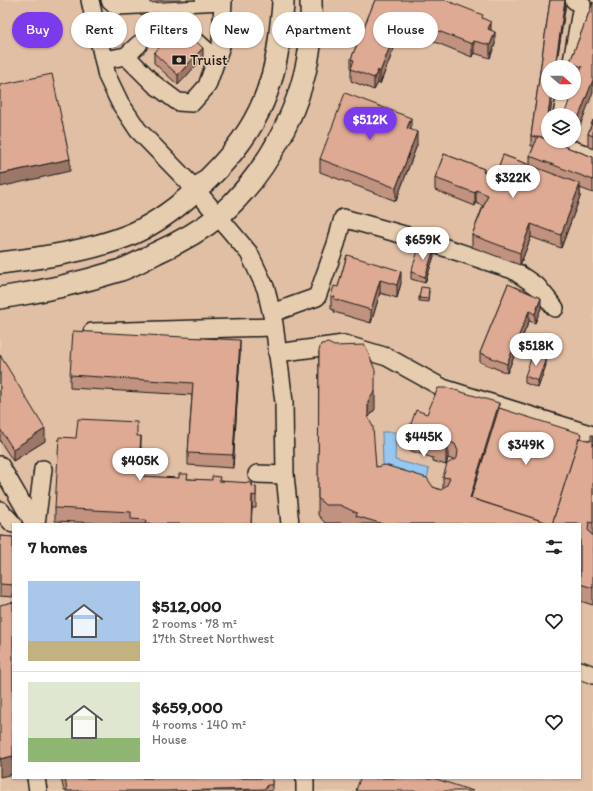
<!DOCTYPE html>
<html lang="en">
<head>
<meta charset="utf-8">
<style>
	body { margin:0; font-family:Itim,sans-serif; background:#f6f6f6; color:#202124; height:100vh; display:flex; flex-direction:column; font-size:15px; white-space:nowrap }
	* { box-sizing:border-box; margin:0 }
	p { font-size:13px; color:#757577 }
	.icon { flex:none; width:22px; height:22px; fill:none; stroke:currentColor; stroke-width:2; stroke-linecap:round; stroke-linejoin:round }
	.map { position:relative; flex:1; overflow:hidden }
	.panel { position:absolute; left:12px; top:523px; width:569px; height:256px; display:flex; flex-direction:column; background:#fff; border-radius:0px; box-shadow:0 1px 3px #0004 }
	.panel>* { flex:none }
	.top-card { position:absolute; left:12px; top:12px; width:569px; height:36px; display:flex; gap:8px }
	.needle { width:26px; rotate:111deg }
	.buttons { position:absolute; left:541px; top:60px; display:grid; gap:8px }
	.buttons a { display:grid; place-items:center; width:40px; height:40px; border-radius:50%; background:#fff; box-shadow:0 1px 3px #0004; font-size:20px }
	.price { position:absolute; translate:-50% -34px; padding:0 9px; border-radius:14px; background:#fff; color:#222; font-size:13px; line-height:26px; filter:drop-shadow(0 1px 2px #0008) }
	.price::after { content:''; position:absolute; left:50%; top:24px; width:12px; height:9px; margin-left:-6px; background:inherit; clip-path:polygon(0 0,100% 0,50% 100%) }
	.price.active { background:#7c3aed; color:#fff }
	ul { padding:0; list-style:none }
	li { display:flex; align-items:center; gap:12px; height:100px; padding:0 16px }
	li+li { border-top:1px solid #e0e0e0 }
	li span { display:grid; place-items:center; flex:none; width:112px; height:80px; border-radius:0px; color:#555 }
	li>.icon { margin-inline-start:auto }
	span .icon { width:48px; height:48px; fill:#fffc; stroke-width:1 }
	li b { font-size:17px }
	h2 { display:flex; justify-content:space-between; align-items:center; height:48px; padding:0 16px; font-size:17px }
	.pill { padding:0 14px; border-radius:18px; background:#fff; box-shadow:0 1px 3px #0004; font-size:14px; line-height:36px }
	.pill.active { background:#7c3aed; color:#fff }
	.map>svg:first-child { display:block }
</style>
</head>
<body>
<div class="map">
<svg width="593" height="791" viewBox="0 0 593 791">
	<rect width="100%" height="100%" fill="#e7cdaf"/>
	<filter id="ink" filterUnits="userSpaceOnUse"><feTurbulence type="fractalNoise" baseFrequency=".025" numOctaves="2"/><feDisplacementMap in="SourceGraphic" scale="8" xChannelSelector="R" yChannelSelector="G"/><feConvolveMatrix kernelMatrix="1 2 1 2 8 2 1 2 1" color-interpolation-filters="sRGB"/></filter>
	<g filter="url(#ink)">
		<path fill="#e1bfa4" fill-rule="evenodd" d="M0 0H593V791H0ZM548 67H574V93H548ZM548 115H574V141H548ZM13 524H580V778H13Z"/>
		<polygon fill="#95c7f1" stroke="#65839c" points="382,432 396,432 395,460 429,469 427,480 383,465"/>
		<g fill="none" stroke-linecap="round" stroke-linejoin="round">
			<defs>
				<g id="minor">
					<polyline points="90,0 107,76 120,103 138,130 196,190 249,253 266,289 274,324 284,402 285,475 290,524"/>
					<polyline points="110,0 117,6 223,1"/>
					<polyline points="152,32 169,17 216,59"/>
					<polyline points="126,56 139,44"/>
					<polyline points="104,60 126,56 154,84 178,102 192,103 207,86 221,46 223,0"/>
					<polyline points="571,67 582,5 574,0"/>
					<polyline points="562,115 566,93"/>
					<polyline points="557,141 557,144 593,157"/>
					<polyline points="272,313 317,297 336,244 343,218 422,240 513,270 538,287 555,308"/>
					<polyline points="92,332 274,327"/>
					<polyline points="277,353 344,344 387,357 443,388 593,435"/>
					<polyline points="0,465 34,524"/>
					<polyline points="257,474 285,475"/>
					<polyline points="0,510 13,524"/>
					<polyline points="36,524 43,469"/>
					<polyline points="580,670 593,675"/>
					<polyline points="36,778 38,791"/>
					<polyline points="305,778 305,791"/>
				</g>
				<g id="major">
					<path d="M0 263C41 258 89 251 127 236 150 227 175 209 193 193 245 147 273 103 280 33 281 22 283 11 283 0"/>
					<path d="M0 298C39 292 80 283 118 271 131 267 144 259 156 253 178 243 200 231 219 216 269 172 305 103 311 36 312 24 311 12 311 0"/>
				</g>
			</defs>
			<use href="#minor" stroke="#1c1c1c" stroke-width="20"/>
			<use href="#major" stroke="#1c1c1c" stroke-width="24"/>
			<use href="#minor" stroke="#e7cdaf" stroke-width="17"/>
			<use href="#major" stroke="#e7cdaf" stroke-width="21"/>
		</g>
		<g fill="#c0927f" stroke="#1c1c1c">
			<polygon points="150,0 196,0 150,3"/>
			<polygon points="375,0 483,19 491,30 495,44 490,58 474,53 472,57 420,36 417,46 398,38 380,84 378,83 374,90 351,81 351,59"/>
			<polygon points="550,0 565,0 565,9 556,67 548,67 548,93 553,93 550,115 548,115 548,126 546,139 548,140 548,141 550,141 593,157 593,193 580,188 580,197 561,248 531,237 520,265 472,247 472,235 483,206 476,203 475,206 435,190 435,178 444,154 484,169 484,173 495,177 503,155 530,165 530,156 534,146 531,146 531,136"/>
			<polygon points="593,2 574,142 573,141 574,141 574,115 578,78 574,76 574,67 570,67 570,62"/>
			<polygon points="154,53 203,58 178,85 154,63"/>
			<polygon points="593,120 593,149 588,146 588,134"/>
			<polygon points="411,130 417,145 396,201 320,172 320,159"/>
			<polygon points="347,255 401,283 397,298 380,293 371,323 334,312 334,310 331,309 331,296 338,287"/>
			<polygon points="434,256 425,283 411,279 411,272"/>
			<polygon points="508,284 541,308 535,323 529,321 507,373 480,362 480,353"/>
			<polygon points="429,291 428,302 419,301 419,298"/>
			<polygon points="319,351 375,409 368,418 376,467 433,487 441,490 443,488 443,477 453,460 448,458 446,465 433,461 433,458 408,450 408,432 427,414 499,408 582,439 591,441 593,435 593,605 580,601 580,524 344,524 340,523 325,523 318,515"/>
			<polygon points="240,353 233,468 188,465 188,453 192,395 70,388 70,375"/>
			<polygon points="0,355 45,441 13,461 0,441"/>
			<polygon points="546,365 538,388 525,383 525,376"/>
			<polygon points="137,436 141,448 140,463 136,463 136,464 140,476 220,481 256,487 256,508 252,508 251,524 117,524 55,521 55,508 76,438"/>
			<polygon points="0,536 13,537 13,597 0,596"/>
			<polygon points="61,778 272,778 272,791 64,791"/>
		</g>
		<g fill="#9c7768" stroke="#1c1c1c">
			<polygon points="565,0 565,9 556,67 555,67"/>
			<polygon points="491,22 491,34 488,29"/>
			<polygon points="420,24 420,36 417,46 417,33"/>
			<polygon points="398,26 398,38 380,84 380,72"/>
			<polygon points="495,32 495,44 490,58 490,45"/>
			<polygon points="474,41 474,53 472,57 472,44"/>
			<polygon points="203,48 203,58 178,85 178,75"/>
			<polygon points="378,70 378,83 374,90 374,78"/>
			<polygon points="593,80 593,92 574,142 574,129"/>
			<polygon points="551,93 553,93 550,115 548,115"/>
			<polygon points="548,116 548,126 545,148 545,138"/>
			<polygon points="411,118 411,131 407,128"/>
			<polygon points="417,132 417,145 396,201 396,188"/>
			<polygon points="70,159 70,171 0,187 0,174"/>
			<polygon points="580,184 580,197 561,248 561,235"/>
			<polygon points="476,190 476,203 475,206 475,193"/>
			<polygon points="531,224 531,237 520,265 520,253"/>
			<polygon points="434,249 434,256 425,283 425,277"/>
			<polygon points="401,271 401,283 397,298 397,285"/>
			<polygon points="380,280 380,293 371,323 371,310"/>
			<polygon points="541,298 541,308 535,323 535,314"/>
			<polygon points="529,311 529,321 507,373 507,364"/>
			<polygon points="240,340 240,353 233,468 233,455"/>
			<polygon points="546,358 546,365 538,388 538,381"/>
			<polygon points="375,391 375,409 368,418 368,401"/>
			<polygon points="499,403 499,421 474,504 470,498"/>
			<polygon points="45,429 45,441 13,461 13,449"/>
			<polygon points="141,436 141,448 140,463 140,450"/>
			<polygon points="448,441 448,458 446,465 446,448"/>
			<polygon points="252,483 252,508 251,524"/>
			<polygon points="13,756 13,774 0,777 0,759"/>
		</g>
		<g fill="#dfaa94" stroke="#1c1c1c">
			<polygon points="375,0 445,0 483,15 482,18 491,22 488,29 495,32 490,45 474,41 472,44 420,24 417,33 398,26 380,72 378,70 374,78 351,69 354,60 351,59"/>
			<polygon points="550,0 565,0 555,67 548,67 548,93 551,93 545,138 538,136 538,137 531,136"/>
			<polygon points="593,2 593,80 574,129 574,115 564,115 572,93 574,93 574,89 582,67 570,62"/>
			<polygon points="180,26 203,48 178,75 154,53"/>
			<polygon points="52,74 70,159 0,174 0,85"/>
			<polygon points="345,93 411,118 407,128 417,132 396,188 320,159"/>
			<polygon points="593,120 593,136 588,134"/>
			<polygon points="538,136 548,140 548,141 550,141 593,157 593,180 530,156"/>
			<polygon points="444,154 484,169 483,172 495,177 503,155 580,184 561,235 531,224 520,253 472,235 488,195 476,190 475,193 435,178"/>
			<polygon points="420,245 434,249 425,277 411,272"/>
			<polygon points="347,255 401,271 397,285 380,280 371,310 334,299 335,297 331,296 334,286 338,287"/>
			<polygon points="508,284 541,298 535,314 529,311 507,364 480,353"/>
			<polygon points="421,287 429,288 428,299 419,298"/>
			<polygon points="73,331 240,340 233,455 188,453 193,383 70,375"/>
			<polygon points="328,343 334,346 365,345 375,370 375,391 368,401 368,417 373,427 376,467 385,465 427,478 433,487 441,490 447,485 450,478 443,477 447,464 457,458 458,451 455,444 448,441 446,448 433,444 435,441 408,432 416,410 427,414 438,388 448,388 499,403 470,498 552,524 579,438 591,441 591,435 593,435 593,523 589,522 588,530 591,534 593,535 593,588 580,584 580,524 383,524 356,516 357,513 340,505 325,505 318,498 319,351 321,344"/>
			<polygon points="533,353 546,358 538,381 525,376"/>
			<polygon points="0,355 45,429 13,449 0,429"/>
			<polygon points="499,408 582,434 581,438 579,438 552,524 471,498"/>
			<polygon points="78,419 137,422 137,436 141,436 140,450 136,450 136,464 140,464 139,476 179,478 179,474 188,474 187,479 212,480 212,476 220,477 219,481 252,483 252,486 256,487 256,496 252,495 251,524 145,524 146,520 131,519 131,512 55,508 59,437 76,438"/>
			<polygon points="0,536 13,537 13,585 0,584"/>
			<polygon points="13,602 13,756 0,759 0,605"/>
			<polygon points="65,778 272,778 272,785 267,785 266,789 167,791 81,791 82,790 78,791 67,791"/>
			<polygon points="360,778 433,778 473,791 356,791"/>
		</g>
	</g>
	<defs>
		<symbol id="bank-bare" viewBox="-9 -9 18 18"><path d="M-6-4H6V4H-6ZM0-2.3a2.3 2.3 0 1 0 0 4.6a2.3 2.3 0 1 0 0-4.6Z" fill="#1c1c1c" stroke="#e7cdaf" stroke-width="2.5" paint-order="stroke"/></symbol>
	</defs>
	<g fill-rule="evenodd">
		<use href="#bank-bare" x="169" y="50" width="20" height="20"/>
	</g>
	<g text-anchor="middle" stroke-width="3" stroke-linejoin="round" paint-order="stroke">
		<g font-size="15" fill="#1c1c1c" stroke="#e7cdaf" text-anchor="start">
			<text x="190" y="65">Truist</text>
		</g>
	</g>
</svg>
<div class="buttons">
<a><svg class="needle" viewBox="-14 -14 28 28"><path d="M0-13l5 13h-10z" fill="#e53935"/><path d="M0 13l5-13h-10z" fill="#757577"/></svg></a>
<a><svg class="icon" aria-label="layers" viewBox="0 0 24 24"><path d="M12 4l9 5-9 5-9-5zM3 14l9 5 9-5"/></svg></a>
</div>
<b class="price active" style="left:370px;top:141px">$512K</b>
<b class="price" style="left:513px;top:199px">$322K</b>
<b class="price" style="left:423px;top:261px">$659K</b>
<b class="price" style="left:536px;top:367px">$518K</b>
<b class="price" style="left:424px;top:458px">$445K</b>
<b class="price" style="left:526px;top:466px">$349K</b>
<b class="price" style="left:140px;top:482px">$405K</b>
<div class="top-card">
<a class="pill active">Buy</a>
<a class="pill">Rent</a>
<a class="pill">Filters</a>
<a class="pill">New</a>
<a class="pill">Apartment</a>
<a class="pill">House</a>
</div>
<section class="panel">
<h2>7 homes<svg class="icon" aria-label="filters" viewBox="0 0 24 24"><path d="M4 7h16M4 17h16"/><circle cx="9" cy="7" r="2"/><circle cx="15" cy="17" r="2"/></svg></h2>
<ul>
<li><span style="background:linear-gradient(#a9c7e8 75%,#c2b280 0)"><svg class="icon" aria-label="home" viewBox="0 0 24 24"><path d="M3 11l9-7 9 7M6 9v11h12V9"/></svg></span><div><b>$512,000</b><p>2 rooms · 78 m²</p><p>17th Street Northwest</p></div><svg class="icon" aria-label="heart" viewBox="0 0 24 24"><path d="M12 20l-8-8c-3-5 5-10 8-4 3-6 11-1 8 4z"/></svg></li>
<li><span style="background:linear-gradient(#dfe7d0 70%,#8fb573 0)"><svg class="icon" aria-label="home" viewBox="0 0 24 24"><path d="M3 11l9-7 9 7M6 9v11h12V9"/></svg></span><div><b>$659,000</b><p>4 rooms · 140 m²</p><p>House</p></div><svg class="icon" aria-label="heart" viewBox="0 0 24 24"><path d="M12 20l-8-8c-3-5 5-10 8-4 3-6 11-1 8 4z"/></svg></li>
</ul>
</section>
</div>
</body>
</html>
